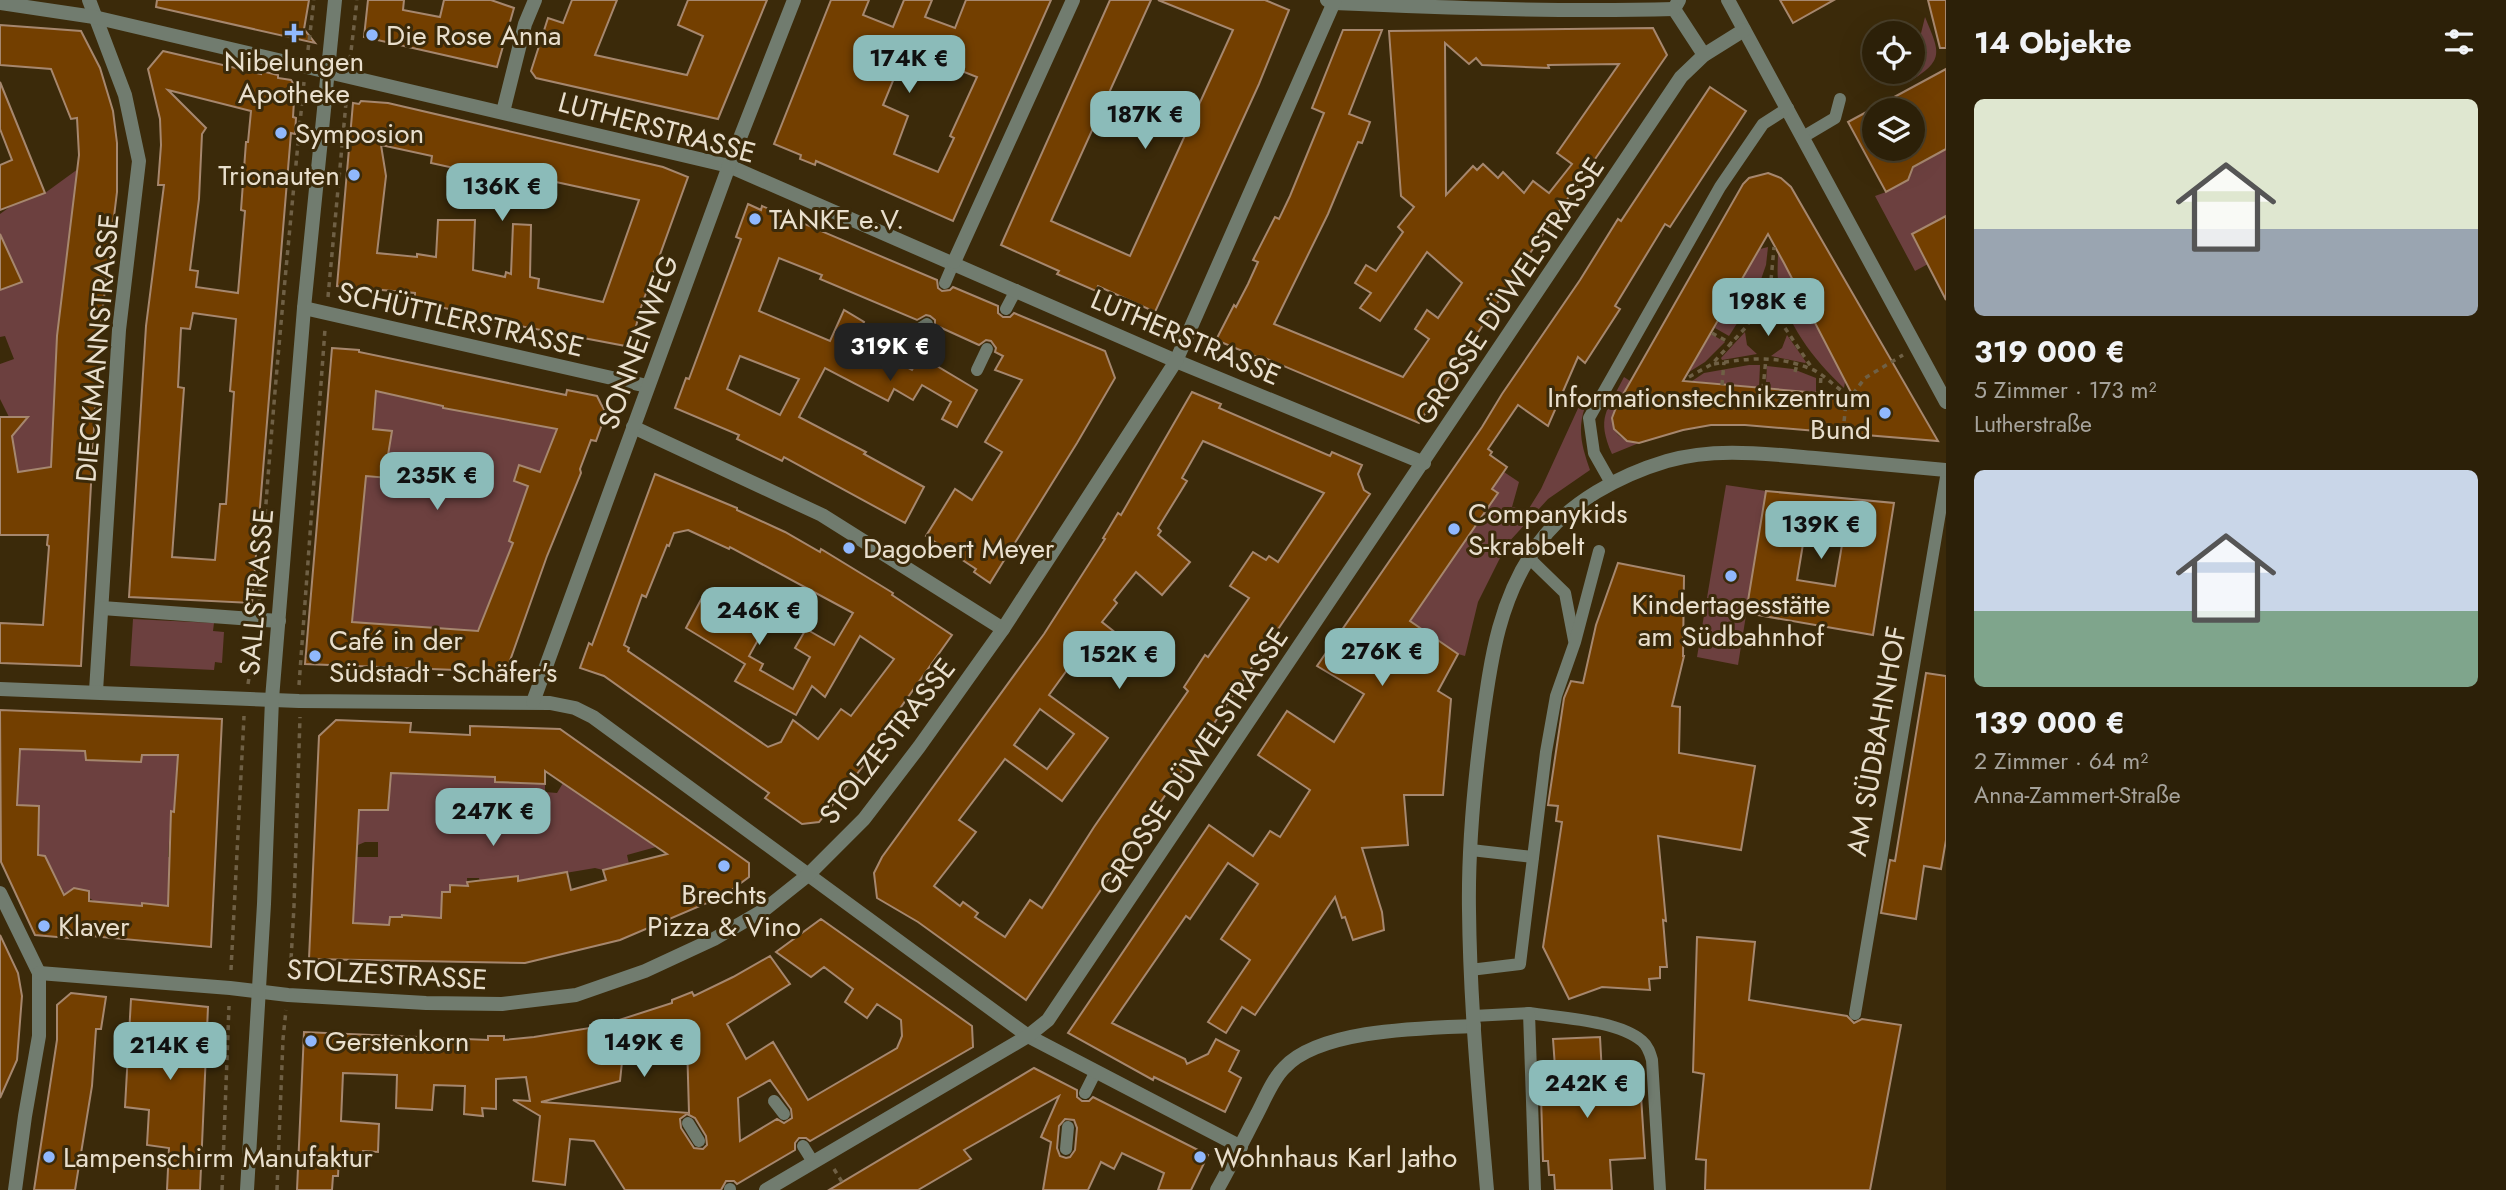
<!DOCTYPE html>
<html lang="de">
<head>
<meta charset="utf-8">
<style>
	body { margin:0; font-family:Jost,sans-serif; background:#342812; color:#f1f3f6; height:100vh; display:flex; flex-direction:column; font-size:26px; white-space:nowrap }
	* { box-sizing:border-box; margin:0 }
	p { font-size:23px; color:#a6a39c }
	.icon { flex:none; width:38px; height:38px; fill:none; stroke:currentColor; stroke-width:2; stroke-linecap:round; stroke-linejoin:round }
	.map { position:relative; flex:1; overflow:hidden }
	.sheet { display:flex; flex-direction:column; background:#2c2008; width:560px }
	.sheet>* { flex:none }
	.controls { position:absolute; left:1862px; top:21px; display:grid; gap:14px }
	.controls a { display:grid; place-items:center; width:63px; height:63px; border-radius:50%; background:#2c2008; box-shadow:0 7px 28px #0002,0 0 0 2px #483e29; font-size:35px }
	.price { position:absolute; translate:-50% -60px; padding:0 16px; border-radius:14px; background:#8bbbb9; color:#111; font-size:23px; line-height:46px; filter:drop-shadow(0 2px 4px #0008) }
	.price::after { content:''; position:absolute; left:50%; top:42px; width:21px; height:16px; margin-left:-10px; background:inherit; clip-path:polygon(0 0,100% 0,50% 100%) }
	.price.current { background:#222; color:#fff }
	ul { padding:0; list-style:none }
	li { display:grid; align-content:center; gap:14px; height:371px; padding:0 28px }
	li span { display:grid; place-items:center; height:217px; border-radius:10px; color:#555 }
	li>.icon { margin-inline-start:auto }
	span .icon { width:126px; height:126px; fill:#fffc; stroke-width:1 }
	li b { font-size:30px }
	h2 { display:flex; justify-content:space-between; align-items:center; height:84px; padding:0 28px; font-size:30px }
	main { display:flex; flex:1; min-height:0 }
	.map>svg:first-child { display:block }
</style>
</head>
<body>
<main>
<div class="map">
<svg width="1946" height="1190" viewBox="0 0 1946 1190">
	<rect width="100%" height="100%" fill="#3b2a0a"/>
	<g fill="#6c403f">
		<path d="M1925 17C1940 53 1945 60 1909 82Z"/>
		<polygon points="1946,149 1946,216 1912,234 1928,264 1915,271 1875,196 1886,192 1913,167"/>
		<polygon points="78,169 51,468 18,472 15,456 12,456 9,417 0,399 0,364 14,359 5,336 0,337 0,214 11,206 45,193"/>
		<polygon points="1768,247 1766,265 1758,288 1742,279 1760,249"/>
		<path d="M1778 252 1842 374 1845 382 1844 388C1813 359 1785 323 1778 280 1777 271 1778 261 1778 252Z"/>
		<polygon points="1739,285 1755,295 1729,336 1715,328"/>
		<polygon points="1745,332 1747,345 1757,354 1722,360 1721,358"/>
		<polygon points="1711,334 1725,342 1705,362 1689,372"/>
		<polygon points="1787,335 1806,362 1805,363 1771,356 1782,348"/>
		<polygon points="1749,365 1760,365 1759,388 1692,381 1704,373"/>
		<polygon points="1767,366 1793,369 1816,378 1816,393 1767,389 1770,382 1766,382"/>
		<path d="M1624 377 1630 381C1617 405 1596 437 1639 443L1612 454C1596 417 1607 411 1624 377Z"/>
		<polygon points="364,389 443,406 444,408 558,428 540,472 519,465 528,486 509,541 513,543 478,631 352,622 366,476 389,478 391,456 388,455 391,431 373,429 374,410"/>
		<path d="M1580 404 1585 407C1577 430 1582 447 1590 470L1548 499 1507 544 1478 602 1465 656 1458 654 1410 621 1498 493 1492 489 1504 472 1519 482 1512 507 1528 510 1541 489Z"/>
		<polygon points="1726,485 1766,491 1738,665 1697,657"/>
		<polygon points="133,619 214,623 213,631 224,632 222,663 215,662 214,670 130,666"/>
		<polygon points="168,744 183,746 178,766 174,812 171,811 168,857 170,857 173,913 142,904 142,906 94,901 74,888 65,894 45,856 38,855 39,806 17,805 20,749 85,751 87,760 141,762 142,755 168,755"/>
		<polygon points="353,761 495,777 495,782 545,784 545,792 557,793 563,783 656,847 627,855 629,864 603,870 595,868 518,881 517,876 507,877 507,882 480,883 479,878 467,878 468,893 462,893 461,885 450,885 449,923 402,915 402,917 390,917 389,925 345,922 356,857 378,857 378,842 365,842 358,845 359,805 388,810 390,792"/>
	</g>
	<g fill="#733f00" stroke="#a6876e" stroke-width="2" fill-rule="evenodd">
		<polygon points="157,0 309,0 304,29 315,43 156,7"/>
		<polygon points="368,0 404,0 403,10 440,17 444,0 491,0 514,8 497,67 364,37"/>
		<polygon points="572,0 617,0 595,55 687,75 703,36 678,25 688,0 767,0 718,119 536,78 531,71 548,18 563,23"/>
		<path d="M831 0H869L863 15 893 27 904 0H932L925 17 955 28 966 0H1051L953 221 816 161 815 165 800 159 801 155 774 144ZM906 49 977 77 950 136 954 138 938 172 894 154 908 116 883 105Z"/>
		<polygon points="1110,0 1151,0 1051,221 1130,256 1233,30 1158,0 1265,0 1289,10 1259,84 1155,312 1098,286 1096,291 1057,274 1059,271 1001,245"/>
		<polygon points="1780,0 1834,0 1793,23"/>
		<polygon points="1928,0 1946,0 1946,48 1940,48"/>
		<polygon points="0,25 81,31 100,68 113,111 117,143 117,192 99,339 81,666 0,663 0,623 43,625 49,546 47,545 48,535 0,535 0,417 28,417 12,436 18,472 51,467 57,336 79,155 77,118 71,119 51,69 0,65"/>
		<path d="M1653 28 1667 55 1528 256 1419 423 1260 356 1259 358 1216 340 1234 305 1236 307 1248 284 1258 262 1253 260 1275 217 1279 219 1290 196 1324 113 1312 108 1343 30H1382L1349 114 1370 122 1362 143 1358 142 1328 214 1274 324 1403 377 1429 339 1415 329 1427 310 1438 318 1462 283 1427 252 1380 321 1360 308 1371 293 1355 283 1366 265 1376 271 1403 232 1398 227 1414 207 1401 196 1389 31ZM1445 43 1469 64 1476 58 1482 65 1549 68 1548 65 1619 64 1557 153 1572 164 1549 193 1533 181 1524 193 1503 172 1498 178 1483 164 1477 170 1473 166 1446 195Z"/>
		<path d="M163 51 261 74V71L278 75V78L291 80 295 86 293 117 296 118 295 134 291 133 252 603 129 597 146 326 164 185H158L161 145 160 119 148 69ZM168 90 251 111 248 142H246L241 210 245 211 238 293 196 287 198 271 190 270 199 199 202 134 206 128ZM193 313 236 319 230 391 234 392 226 504H220L215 560 172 557 184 388 178 387 181 328 190 329Z"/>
		<path d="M1946 69V149L1913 167 1908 180 1886 192 1848 122ZM1874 110H1913V149H1874Z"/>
		<polygon points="0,82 45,193 0,210 0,165 12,160 0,129"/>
		<polygon points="1710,87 1746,111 1670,227 1665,224 1615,306 1620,309 1585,363 1578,357 1548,426 1518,405 1488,449 1492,452 1490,455 1507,467 1492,489 1498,493 1410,621 1458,654 1438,691 1451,699 1443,795 1404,795 1408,845 1362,848 1382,912 1384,930 1353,940 1345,917 1342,918 1335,897 1255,1015 1242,1007 1226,1033 1208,1022 1250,960 1221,939 1258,884 1228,863 1190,919 1186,916 1112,1023 1185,1059 1187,1064 1208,1054 1216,1039 1239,1051 1229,1071 1241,1078 1225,1112 1154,1077 1153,1080 1068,1033 1209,825 1253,856 1270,831 1280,837 1310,790 1258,755 1287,711 1334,742 1364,694 1317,666 1482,427 1502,394 1580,280 1618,219 1621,221"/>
		<path d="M361 101 388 103 663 167 688 177 640 310 631 347 477 318 478 315 415 302V293L337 286 353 103 359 104ZM381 145 432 156 431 163 541 187 542 179 639 200 603 302 538 288 539 279 530 277 531 225 513 224 511 274 506 272 505 277 473 270 475 220H438L436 257 417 254V257L377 253 386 176Z"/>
		<path d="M1768 173 1781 178 1791 187 1938 441 1745 425H1711L1683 430 1639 443 1627 441 1614 429 1612 418 1617 405 1743 184 1749 178ZM1768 234 1784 263 1853 396 1683 381Z"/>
		<path d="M748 204 761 210 762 206 937 280 938 288 942 291 950 290 953 287 998 306V313L1003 317H1010L1014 313 1105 351 1115 378 1077 443 990 583 974 572 976 569 926 536 955 489 972 500 1002 452 985 442 1022 380 995 370 1003 356 995 352 996 348 991 341 986 340 979 345 935 325V320L930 316 926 315 917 320 820 279 822 275 779 258 759 311 830 341 844 310 864 322 856 340 912 370 920 356 977 390 957 427 942 419 951 402 922 385 913 400 894 389 888 401 825 368 799 417 866 452 864 454 924 487 905 523 784 457 782 461 737 439 739 435 675 408 686 378 689 379 741 239 736 237ZM740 356 799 379 780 415 727 389Z"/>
		<polygon points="1946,216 1946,300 1912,234"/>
		<polygon points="0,234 22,282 0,290"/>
		<path d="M332 348 359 350V352L566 395 567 390 597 396 601 404 606 413 596 441 591 440 580 469 581 473 547 556 506 672 305 664ZM376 391 443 406V408L557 429 540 472 519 465 514 481 528 486 509 541 513 543 478 631 352 622 366 476 389 478 391 456 388 455 392 431 373 429Z"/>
		<path d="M1192 392 1221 404 1219 408 1330 456 1332 452 1362 465 1358 474 1364 490 1370 494 1026 1000 918 922 877 898 874 873 882 857 1044 634 1105 539 1103 538 1118 513 1121 515ZM1203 441 1324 493 1278 562 1269 556 1266 560 1253 552 1230 586 1249 598 1208 657 1205 655 1184 687 1188 691 1094 827 1042 908 1030 900 1005 937 975 917 978 913 963 902 960 906 934 886 976 832 959 820 1005 759 1062 801 1108 738 1049 695 1075 659 1076 660 1090 643 1112 660 1126 641 1102 622 1117 603 1114 600 1136 572 1162 595 1190 562 1158 535 1161 531 1158 528 1187 481 1182 478ZM1040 709 1074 734 1047 769 1014 745Z"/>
		<path d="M655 474 737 508V510L785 532 820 552 821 549 893 593 892 595 952 635 872 748 875 751 819 822 802 824 765 798 769 793 604 676 580 668 589 643 592 645ZM688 530 729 549 730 547 853 613 834 645 806 629 795 648 810 657 793 689 760 670 763 664 749 656 763 631 704 594 686 628 745 664 735 681 796 715 812 686 825 697 860 636 894 659 851 716 841 709 818 739 793 720 781 742 768 747 628 651 629 648 624 645 642 595 646 597 667 545 669 546 674 533Z"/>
		<path d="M1766 491 1894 503 1873 635 1746 613ZM1805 532 1843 539 1835 586 1797 580Z"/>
		<polygon points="1618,563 1684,576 1683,656 1684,656 1672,706 1680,707 1679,753 1755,766 1741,850 1658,836 1666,921 1663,920 1667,967 1660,967 1660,978 1649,979 1650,990 1602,987 1569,999 1543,947 1562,822 1556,821 1558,806 1548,805 1564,698 1571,681 1583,683 1596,625"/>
		<polygon points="1926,673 1946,676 1946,840 1941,869 1924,866 1916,919 1881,913 1890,860 1895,861"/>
		<path d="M0 710 222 719 211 947 69 934 68 938 35 935 1 862ZM20 749 85 751 86 760 141 762 142 755H178L174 812 171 811 168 906 142 903V906L89 901V891L74 888 64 895 45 856 38 855 39 806 17 805Z"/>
		<path d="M336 720 411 723 410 732 470 735V726L560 729 749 863V877L718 900 716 899 620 940 525 963 309 959 319 736ZM545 771 667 854 603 870 606 880 571 890 567 872 518 881V876L467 882 468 886 450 885V892H442L441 918 402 915V917H390L389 925 353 923 359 810H388L391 773 495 777V782L545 784Z"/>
		<path d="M821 919 972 1026 973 1047 810 1141 806 1138H799L795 1143V1150L737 1184 734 1181H726L721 1190H625L594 1141 570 1139 565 1185 533 1181 540 1116 513 1100 530 1101 526 1077 496 1079V1109L482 1108 483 1116 464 1114 465 1086 434 1085 432 1110 396 1108 397 1075 343 1073 341 1121 379 1124 378 1152 363 1151 362 1157 339 1156 338 1176H333L332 1190H297L304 1032 488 1040V1036H504V1040L534 1037 590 1028V1025L613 1020V1022L672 1003V1000L692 992 694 996 733 977 770 956 790 984 727 1024 746 1059 773 1042 808 1100 897 1048 902 1036 901 1020 877 1004 867 1018 845 1002 853 989 824 967 811 977 776 952ZM687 1043 689 1113 541 1102 620 1081 622 1062ZM770 1080 791 1109 792 1118 784 1123 777 1119 740 1141 738 1098ZM687 1114 695 1118 706 1136 707 1145 703 1149 694 1148 681 1128 680 1119Z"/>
		<polygon points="0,935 18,973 22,996 17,1060 0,1098"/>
		<polygon points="1697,937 1755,942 1749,1000 1847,1016 1854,1023 1862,1019 1901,1025 1870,1190 1705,1190 1706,1160 1696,1159 1704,1074 1693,1072"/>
		<polygon points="71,993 106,997 101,1029 96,1029 92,1086 75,1190 34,1190 57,1040 57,1005"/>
		<polygon points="131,999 208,1007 200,1190 167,1190 169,1148 147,1145 149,1110 125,1107"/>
		<polygon points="1600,1037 1603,1093 1611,1092 1611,1098 1641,1096 1645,1158 1610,1160 1612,1190 1555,1190 1554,1175 1549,1175 1548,1161 1543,1161 1541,1096 1557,1095 1553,1039"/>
		<path d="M1034 1068 1077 1090V1097L1082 1101H1089L1093 1097 1208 1155 1191 1190H1158L1164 1173 1122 1153 1114 1169 1101 1162 1088 1190H1043L1051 1142 1041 1137 1059 1096 964 1150 971 1159 918 1190H829ZM1065 1119 1074 1120 1077 1128 1075 1150 1070 1157 1066 1158 1060 1156 1057 1148 1059 1126Z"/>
	</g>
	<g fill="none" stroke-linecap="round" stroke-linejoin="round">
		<g stroke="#6f6045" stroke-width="3.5" stroke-dasharray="5 5" stroke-linecap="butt">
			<polyline points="308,50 314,0"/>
			<polyline points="350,60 357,0"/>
			<polyline points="1771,280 1785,328 1812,368"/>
			<polyline points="1741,282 1763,295"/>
			<polyline points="328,297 347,92"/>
			<polyline points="1712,333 1732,344"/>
			<path d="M1714 364C1748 358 1778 355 1811 369 1822 373 1832 384 1842 391"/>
			<polyline points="1795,372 1797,364"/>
			<polyline points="1689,377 1712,364 1747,326 1771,280 1774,247"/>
			<polyline points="1722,385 1724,362"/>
			<polyline points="1763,389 1766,358"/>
			<polyline points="1820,393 1821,375"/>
			<polyline points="1842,441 1846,403 1865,378 1903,355"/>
			<path d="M259 604C270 430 287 256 304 82"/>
			<polyline points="248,684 256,636"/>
			<polyline points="299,685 325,329"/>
			<polyline points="231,970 244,716"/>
			<polyline points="290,978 294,906 300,717"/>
			<polyline points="834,1169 842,1182"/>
			<polyline points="222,1190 229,1006"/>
			<polyline points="277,1190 283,1039 286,1010"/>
		</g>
		<g stroke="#717c6f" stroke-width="12">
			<polyline points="1803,137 1835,118 1840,99"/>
			<polyline points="945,283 954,262"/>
			<polyline points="1006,309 1016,290"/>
			<polyline points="896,344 927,324"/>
			<polyline points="977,370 987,349"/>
			<polyline points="1611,483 1594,453 1589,418 1720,187 1763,124 1788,108"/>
			<polyline points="1529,558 1565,593 1574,640"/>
			<polyline points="1471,850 1533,857"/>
			<polyline points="1470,970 1520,964 1546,752 1556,696 1575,642 1599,551"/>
			<path d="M1529 1013C1560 1018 1617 1020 1642 1041 1648 1046 1650 1053 1652 1060L1660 1190"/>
			<polyline points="1855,1014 1946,477"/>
			<polyline points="1473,1016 1529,1013 1535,1190"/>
			<polyline points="1085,1093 1096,1071"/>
			<polyline points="774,1101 784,1114"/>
			<polyline points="688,1123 699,1141"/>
			<polyline points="803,1146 813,1162"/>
			<polyline points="1066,1149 1068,1127"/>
			<polyline points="730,1189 730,1190"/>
		</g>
		<polyline stroke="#717c6f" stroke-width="14" points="1679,0 1674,9 1704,55"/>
		<g stroke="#717c6f" stroke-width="14">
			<polyline points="89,0 125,95 139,161 119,330 96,691"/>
			<path d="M1327 0 1334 3C1448 8 1561 12 1674 9"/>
			<polyline points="1728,0 1946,402"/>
			<polyline points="0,3 94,17 729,166 1176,361 1424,463"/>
			<polyline points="503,112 525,24 535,0"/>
			<polyline points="954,262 1073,0"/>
			<polyline points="304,308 647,386"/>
			<polyline points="633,427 822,515 1003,629"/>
			<polyline points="102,608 279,621"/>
			<polyline points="0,689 299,701 550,703 575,708 593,717 1028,1036 1241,1147"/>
			<polyline points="533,702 729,166 794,0"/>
			<polyline points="0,893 39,973 39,1036 25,1116 15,1190"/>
			<polyline points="39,973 230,988 288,995 426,1003 502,1004 576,995 645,971 714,939 764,910 808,875 864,819 919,747 1003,629 1176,361 1335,0"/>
			<polyline points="766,1190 1028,1036 1048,1020 1681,77 1704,55 1744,30"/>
			<path d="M1217 1190C1231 1165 1244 1139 1257 1114 1265 1099 1272 1080 1284 1068 1319 1029 1423 1028 1474 1026"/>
			<path d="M1487 1190C1479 1097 1470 1004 1469 910 1468 848 1474 785 1482 724 1491 658 1499 597 1539 543 1569 502 1620 475 1667 461 1715 447 1766 454 1815 458 1858 462 1902 466 1946 470"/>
		</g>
		<polyline stroke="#717c6f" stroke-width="14" points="247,1190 264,904 272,699 304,308 335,0"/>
	</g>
	<g fill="#90b8fd" stroke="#3b2a0a" stroke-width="2.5">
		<path d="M290.5 22.5h7v7h7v7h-7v7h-7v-7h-7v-7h7z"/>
		<circle cx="372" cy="35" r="7"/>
		<circle cx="281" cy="133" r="7"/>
		<circle cx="354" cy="175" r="7"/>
		<circle cx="755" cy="219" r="7"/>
		<circle cx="1885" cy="413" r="7"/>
		<circle cx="1454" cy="529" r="7"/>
		<circle cx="849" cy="548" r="7"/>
		<circle cx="1731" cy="576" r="7"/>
		<circle cx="315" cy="656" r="7"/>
		<circle cx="724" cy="866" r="7"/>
		<circle cx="44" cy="926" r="7"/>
		<circle cx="311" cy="1041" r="7"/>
		<circle cx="49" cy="1157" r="7"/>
		<circle cx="1200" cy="1157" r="7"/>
	</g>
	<g text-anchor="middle" stroke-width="6" stroke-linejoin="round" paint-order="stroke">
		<g font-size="28" fill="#e9dfcd" stroke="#3b2a0a" text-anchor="start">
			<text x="386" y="45">Die Rose Anna</text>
			<text x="294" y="71" text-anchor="middle">Nibelungen<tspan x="294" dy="32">Apotheke</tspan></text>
			<text x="295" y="143">Symposion</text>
			<text x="340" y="185" text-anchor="end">Trionauten</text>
			<text x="769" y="229">TANKE e.V.</text>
			<text x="1871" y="407" text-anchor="end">Informationstechnikzentrum<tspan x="1871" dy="32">Bund</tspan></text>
			<text x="1468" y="523">Companykids<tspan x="1468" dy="32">S-krabbelt</tspan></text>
			<text x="863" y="558">Dagobert Meyer</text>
			<text x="1731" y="614" text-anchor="middle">Kindertagesstätte<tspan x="1731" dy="32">am Südbahnhof</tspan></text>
			<text x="329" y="650">Café in der<tspan x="329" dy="32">Südstadt - Schäfer's</tspan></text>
			<text x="724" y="904" text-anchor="middle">Brechts<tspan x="724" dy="32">Pizza &amp; Vino</tspan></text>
			<text x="58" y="936">Klaver</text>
			<text x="325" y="1051">Gerstenkorn</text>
			<text x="63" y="1167">Lampenschirm Manufaktur</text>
			<text x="1214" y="1167">Wohnhaus Karl Jatho</text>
		</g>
		<g font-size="28" fill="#e9dfcd" stroke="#3b2a0a">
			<text transform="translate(657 127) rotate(15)" y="10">LUTHERSTRASSE</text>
			<text transform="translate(1509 291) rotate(-56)" y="10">GROSSE DÜWELSTRASSE</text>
			<text transform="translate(461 319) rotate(13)" y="10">SCHÜTTLERSTRASSE</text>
			<text transform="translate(1186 337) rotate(23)" y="10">LUTHERSTRASSE</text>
			<text transform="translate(638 342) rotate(-70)" y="10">SONNENWEG</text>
			<text transform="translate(97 348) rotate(-85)" y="10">DIECKMANNSTRASSE</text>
			<text transform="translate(256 592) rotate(-85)" y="10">SALLSTRASSE</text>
			<text transform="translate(887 741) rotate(-52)" y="10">STOLZESTRASSE</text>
			<text transform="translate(1876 741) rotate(-80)" y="10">AM SÜDBAHNHOF</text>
			<text transform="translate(1193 761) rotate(-56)" y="10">GROSSE DÜWELSTRASSE</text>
			<text transform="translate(387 974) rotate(3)" y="10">STOLZESTRASSE</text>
		</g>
	</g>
</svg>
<div class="controls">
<a><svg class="icon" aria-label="locate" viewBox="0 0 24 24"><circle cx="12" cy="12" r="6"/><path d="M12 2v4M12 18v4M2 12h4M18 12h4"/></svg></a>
<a><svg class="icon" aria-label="layers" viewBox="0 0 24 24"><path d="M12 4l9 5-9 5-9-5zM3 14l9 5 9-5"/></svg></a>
</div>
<b class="price" style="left:909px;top:95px">174K €</b>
<b class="price" style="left:1145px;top:151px">187K €</b>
<b class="price" style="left:502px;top:223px">136K €</b>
<b class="price" style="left:1768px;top:338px">198K €</b>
<b class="price current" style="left:890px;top:383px">319K €</b>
<b class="price" style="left:437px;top:512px">235K €</b>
<b class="price" style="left:1821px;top:561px">139K €</b>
<b class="price" style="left:759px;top:647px">246K €</b>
<b class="price" style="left:1382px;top:688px">276K €</b>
<b class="price" style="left:1119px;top:691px">152K €</b>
<b class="price" style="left:493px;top:848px">247K €</b>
<b class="price" style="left:644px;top:1079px">149K €</b>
<b class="price" style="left:170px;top:1082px">214K €</b>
<b class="price" style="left:1587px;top:1120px">242K €</b>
</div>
<section class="sheet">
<h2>14 Objekte<svg class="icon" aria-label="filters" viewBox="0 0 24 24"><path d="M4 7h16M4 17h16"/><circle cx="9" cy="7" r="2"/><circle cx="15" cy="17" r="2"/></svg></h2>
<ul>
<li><span style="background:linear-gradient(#dfe7d0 60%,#9aa5b1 0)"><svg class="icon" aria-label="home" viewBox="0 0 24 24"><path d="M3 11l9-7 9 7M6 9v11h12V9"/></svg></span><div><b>319 000 €</b><p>5 Zimmer · 173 m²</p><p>Lutherstraße</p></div></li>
<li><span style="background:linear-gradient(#c9d6e8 65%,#7fa58c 0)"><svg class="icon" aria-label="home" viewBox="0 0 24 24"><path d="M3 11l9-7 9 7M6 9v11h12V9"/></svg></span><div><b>139 000 €</b><p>2 Zimmer · 64 m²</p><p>Anna-Zammert-Straße</p></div></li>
</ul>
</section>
</main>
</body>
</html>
